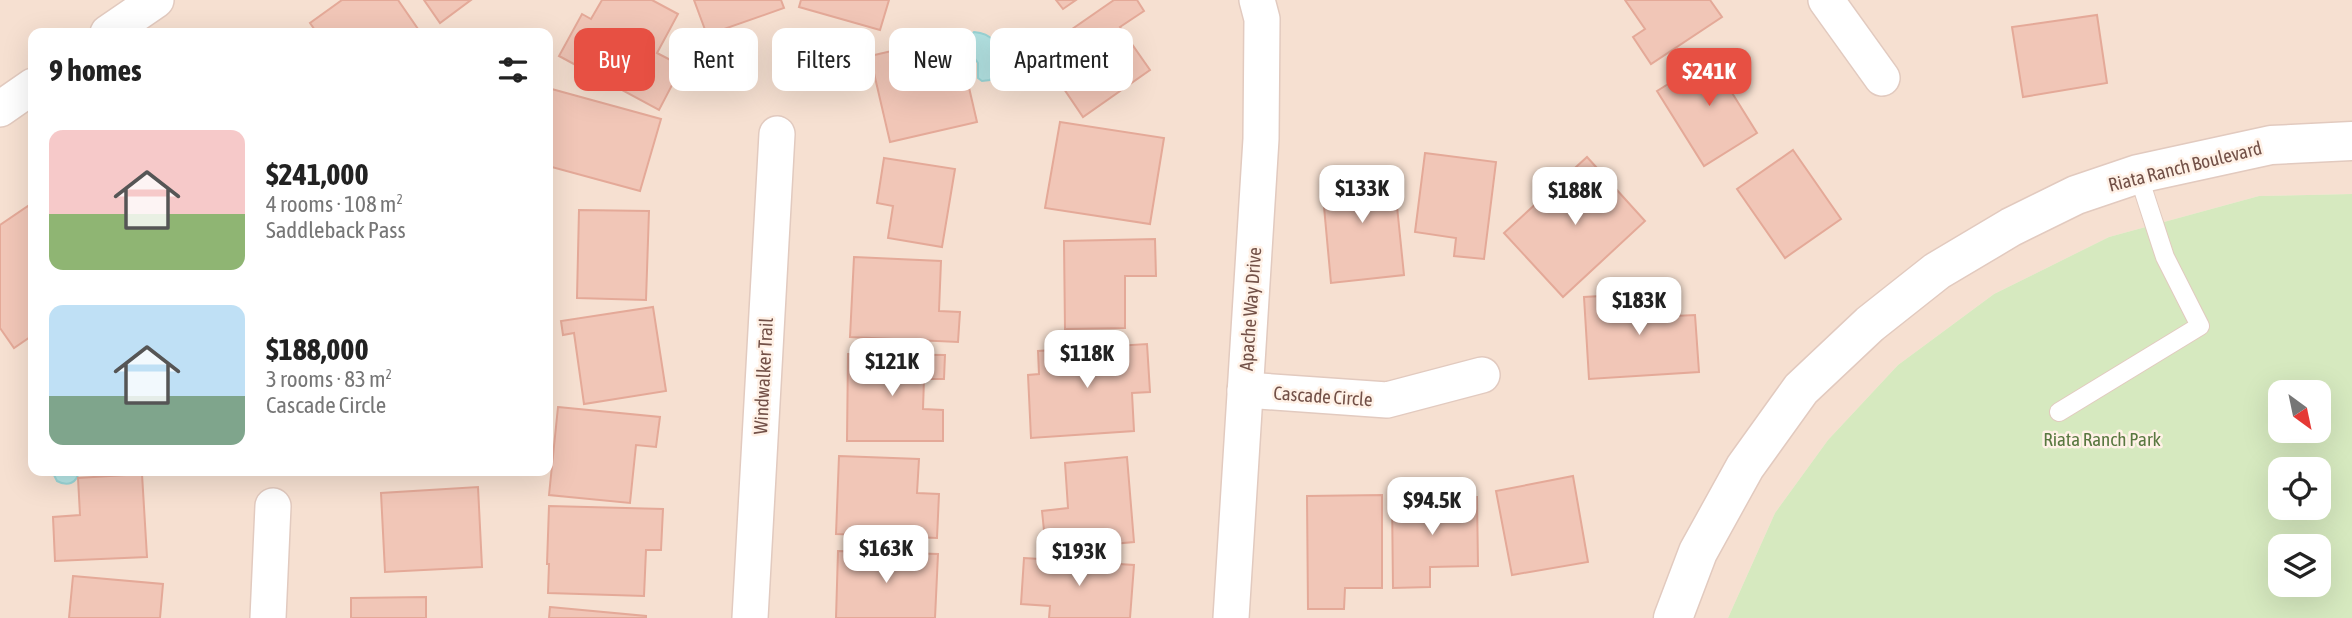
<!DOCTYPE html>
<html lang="en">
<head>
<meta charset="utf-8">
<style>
	body { margin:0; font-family:"Asap Condensed",sans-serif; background:#f6f6f6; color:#222; height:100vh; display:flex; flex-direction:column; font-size:26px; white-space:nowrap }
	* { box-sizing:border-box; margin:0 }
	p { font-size:23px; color:#767676 }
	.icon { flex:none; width:38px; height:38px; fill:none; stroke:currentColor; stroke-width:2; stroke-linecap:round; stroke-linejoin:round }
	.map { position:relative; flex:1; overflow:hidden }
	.drawer { position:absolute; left:28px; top:28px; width:525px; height:448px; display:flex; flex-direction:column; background:#fff; border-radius:14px; box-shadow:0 7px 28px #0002 }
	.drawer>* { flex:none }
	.hud { position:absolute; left:574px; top:28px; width:665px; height:63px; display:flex; gap:14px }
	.needle { width:46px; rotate:147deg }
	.tools { position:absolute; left:2268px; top:380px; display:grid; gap:14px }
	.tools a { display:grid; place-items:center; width:63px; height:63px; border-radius:14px; background:#fff; box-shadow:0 7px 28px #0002; font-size:35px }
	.price { position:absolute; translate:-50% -60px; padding:0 16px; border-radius:14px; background:#fff; color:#222; font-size:23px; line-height:46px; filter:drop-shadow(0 2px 4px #0008) }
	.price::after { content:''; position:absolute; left:50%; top:42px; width:21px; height:16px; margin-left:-10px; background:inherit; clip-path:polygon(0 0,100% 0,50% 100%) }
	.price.current { background:#e75043; color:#fff }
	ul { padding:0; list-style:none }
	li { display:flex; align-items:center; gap:21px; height:175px; padding:0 21px }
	li span { display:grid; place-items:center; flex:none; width:196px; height:140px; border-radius:14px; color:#555 }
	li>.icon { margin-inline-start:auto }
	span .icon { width:84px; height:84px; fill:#fffc; stroke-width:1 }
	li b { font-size:30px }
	h2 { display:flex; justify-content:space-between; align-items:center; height:84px; padding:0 21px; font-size:30px }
	.tag { padding:0 24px; border-radius:14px; background:#fff; box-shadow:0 7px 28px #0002; font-size:24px; line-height:63px }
	.tag.current { background:#e75043; color:#fff }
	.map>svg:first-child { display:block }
</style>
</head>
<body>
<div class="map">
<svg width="2352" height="618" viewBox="0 0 2352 618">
	<rect width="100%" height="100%" fill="#fcede0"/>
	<path fill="#f6e0d1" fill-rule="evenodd" d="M0 0H2352V194L2259 196 2109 237 1994 294 1898 365 1828 440 1775 513 1728 618H0ZM33 33H548V471H33Z"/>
	<path fill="#d6e9bf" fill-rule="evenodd" d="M2352 194V618H1728L1775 513 1828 440 1898 365 1994 294 2109 237 2259 196ZM2280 392H2319V430H2280ZM2280 469H2319V508H2280ZM2280 546H2319V584H2280Z"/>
	<g fill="#b5e5e5" stroke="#9bd6d7" stroke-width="2">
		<path d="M974 32C992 34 998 42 996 59 995 67 996 73 990 80L982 81 978 78V63L969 50V37Z"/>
		<path d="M52 471H79C77 483 68 487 57 481Z"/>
	</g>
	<g fill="#f1c6b7" stroke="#e4a998" stroke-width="2">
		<polygon points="342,0 398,0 418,29 412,33 317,33 310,23"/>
		<polygon points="424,0 471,0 440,23"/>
		<polygon points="602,0 652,0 678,14 657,53 682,66 659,110 559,56 582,14 591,19"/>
		<polygon points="694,0 781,0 784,8 707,35"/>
		<polygon points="801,0 889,0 880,30 799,7"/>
		<polygon points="1056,0 1076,0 1063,9"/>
		<polygon points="1114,0 1137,0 1144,11 1120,27 1150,70 1083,117 1039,52"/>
		<polygon points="1625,0 1710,0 1722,17 1651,64 1633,37 1645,29"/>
		<polygon points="2097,15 2107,83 2023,97 2012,27"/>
		<polygon points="957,36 977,122 890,142 870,56"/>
		<polygon points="1723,50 1741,80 1729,88 1757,133 1704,166 1657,91"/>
		<polygon points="548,88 661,119 640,191 548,166"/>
		<polygon points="1060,122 1164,138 1150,224 1045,208"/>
		<polygon points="1793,150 1841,219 1785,258 1737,189"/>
		<polygon points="1425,153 1496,162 1484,259 1454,256 1456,238 1415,232"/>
		<polygon points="1587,157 1645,221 1563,297 1504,233"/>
		<polygon points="884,158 955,169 942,247 888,238 893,206 877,203"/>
		<polygon points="1393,167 1404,275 1331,283 1321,174"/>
		<polygon points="28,206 33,214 33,335 14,348 0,328 0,225"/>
		<polygon points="579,210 649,211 646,300 577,298"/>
		<polygon points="1155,239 1156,276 1125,276 1125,328 1065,329 1064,241"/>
		<polygon points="854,257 941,261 939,311 960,312 958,342 850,337"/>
		<polygon points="1672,292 1674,316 1695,315 1699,372 1589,379 1584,297"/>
		<polygon points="653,307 666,391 584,404 574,333 563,335 561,321"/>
		<polygon points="1147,344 1150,392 1132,393 1134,431 1031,438 1028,375 1039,374 1038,351"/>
		<polygon points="848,354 945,355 944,379 924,379 923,409 943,410 943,441 847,441"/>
		<polygon points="558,407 660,417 656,447 636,445 630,503 549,495"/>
		<polygon points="839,456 919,459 917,493 939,494 937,538 836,534"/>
		<polygon points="1127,457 1134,542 1046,550 1042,511 1068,508 1065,463"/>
		<polygon points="142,474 147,557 55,561 53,517 80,515 78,478"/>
		<polygon points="1573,476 1588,562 1512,575 1496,491"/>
		<polygon points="478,487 482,567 385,572 381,493"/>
		<polygon points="1382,495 1382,588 1345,588 1344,609 1308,609 1307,496"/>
		<polygon points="1477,497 1478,566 1430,567 1430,587 1393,588 1392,498"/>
		<polygon points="549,506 663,509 661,550 646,550 644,596 548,593 549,564 547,564"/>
		<polygon points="838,551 938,554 935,618 836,618"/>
		<polygon points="1024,558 1134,565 1130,618 1049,618 1050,606 1021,604"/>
		<polygon points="73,576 163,584 160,618 69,618"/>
		<polygon points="426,597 426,618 351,618 351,598"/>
		<polygon points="550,607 646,616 646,618 549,618"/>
	</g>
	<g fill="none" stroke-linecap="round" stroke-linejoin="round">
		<defs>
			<polyline id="service" points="2059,412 2200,326 2165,257 2138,174"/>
			<g id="minor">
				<polyline points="1826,0 1882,78"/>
				<polyline points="108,33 156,0"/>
				<polyline points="0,109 33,86"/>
				<polyline points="1245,390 1387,400 1482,375"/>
				<polyline points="268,618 273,506"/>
				<polyline points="750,618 777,134"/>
				<polyline points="1231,618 1261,139 1262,19 1257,0"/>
			</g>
			<polyline id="tertiary" points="1673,618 1698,552 1745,467 1801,389 1870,324 1937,271 2011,227 2076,195 2138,174 2271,145 2352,141"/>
		</defs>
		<use href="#service" stroke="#e2cabf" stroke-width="20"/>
		<use href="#minor" stroke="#e2cabf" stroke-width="38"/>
		<use href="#tertiary" stroke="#e2cabf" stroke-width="41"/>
		<use href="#service" stroke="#fff" stroke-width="18"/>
		<use href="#minor" stroke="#fff" stroke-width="35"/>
		<use href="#tertiary" stroke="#fff" stroke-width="38"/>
	</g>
	<g text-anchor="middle" stroke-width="5" stroke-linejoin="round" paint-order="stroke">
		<g font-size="19" fill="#725047" stroke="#fff1e6">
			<text transform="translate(2185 166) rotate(-14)" y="7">Riata Ranch Boulevard</text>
			<text transform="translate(1250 309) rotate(-86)" y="7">Apache Way Drive</text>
			<text transform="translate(763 376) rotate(-87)" y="7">Windwalker Trail</text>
			<text transform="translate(1323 396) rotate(4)" y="7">Cascade Circle</text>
		</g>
		<g font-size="19" fill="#597840" stroke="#fff1e6">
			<text x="2102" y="446">Riata Ranch Park</text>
		</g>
	</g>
</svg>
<div class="tools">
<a><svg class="needle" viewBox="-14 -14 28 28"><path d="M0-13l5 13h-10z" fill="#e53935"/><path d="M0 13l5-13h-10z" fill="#767676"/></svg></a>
<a><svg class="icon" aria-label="locate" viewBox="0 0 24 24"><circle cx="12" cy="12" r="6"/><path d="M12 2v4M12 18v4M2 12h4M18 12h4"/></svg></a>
<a><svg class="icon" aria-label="layers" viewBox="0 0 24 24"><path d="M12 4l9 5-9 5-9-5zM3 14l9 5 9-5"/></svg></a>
</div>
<b class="price current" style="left:1709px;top:108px">$241K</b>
<b class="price" style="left:1362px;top:225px">$133K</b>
<b class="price" style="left:1575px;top:227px">$188K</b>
<b class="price" style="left:1639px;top:337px">$183K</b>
<b class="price" style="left:1087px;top:390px">$118K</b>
<b class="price" style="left:892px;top:398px">$121K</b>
<b class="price" style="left:1432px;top:537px">$94.5K</b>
<b class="price" style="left:886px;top:585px">$163K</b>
<b class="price" style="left:1079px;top:588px">$193K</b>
<div class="hud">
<a class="tag current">Buy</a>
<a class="tag">Rent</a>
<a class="tag">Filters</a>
<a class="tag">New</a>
<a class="tag">Apartment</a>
</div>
<section class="drawer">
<h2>9 homes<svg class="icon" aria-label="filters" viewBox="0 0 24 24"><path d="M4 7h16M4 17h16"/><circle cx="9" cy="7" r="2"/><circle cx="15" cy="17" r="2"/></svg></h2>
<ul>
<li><span style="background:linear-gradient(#f6c9c9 60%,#8fb573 0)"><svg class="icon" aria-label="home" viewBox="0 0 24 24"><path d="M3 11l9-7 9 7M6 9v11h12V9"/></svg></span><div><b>$241,000</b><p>4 rooms · 108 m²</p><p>Saddleback Pass</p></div></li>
<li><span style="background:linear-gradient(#bfe0f5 65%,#7fa58c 0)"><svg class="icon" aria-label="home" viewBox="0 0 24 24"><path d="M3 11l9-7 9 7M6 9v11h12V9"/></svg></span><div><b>$188,000</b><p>3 rooms · 83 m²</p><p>Cascade Circle</p></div></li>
</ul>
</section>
</div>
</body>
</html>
